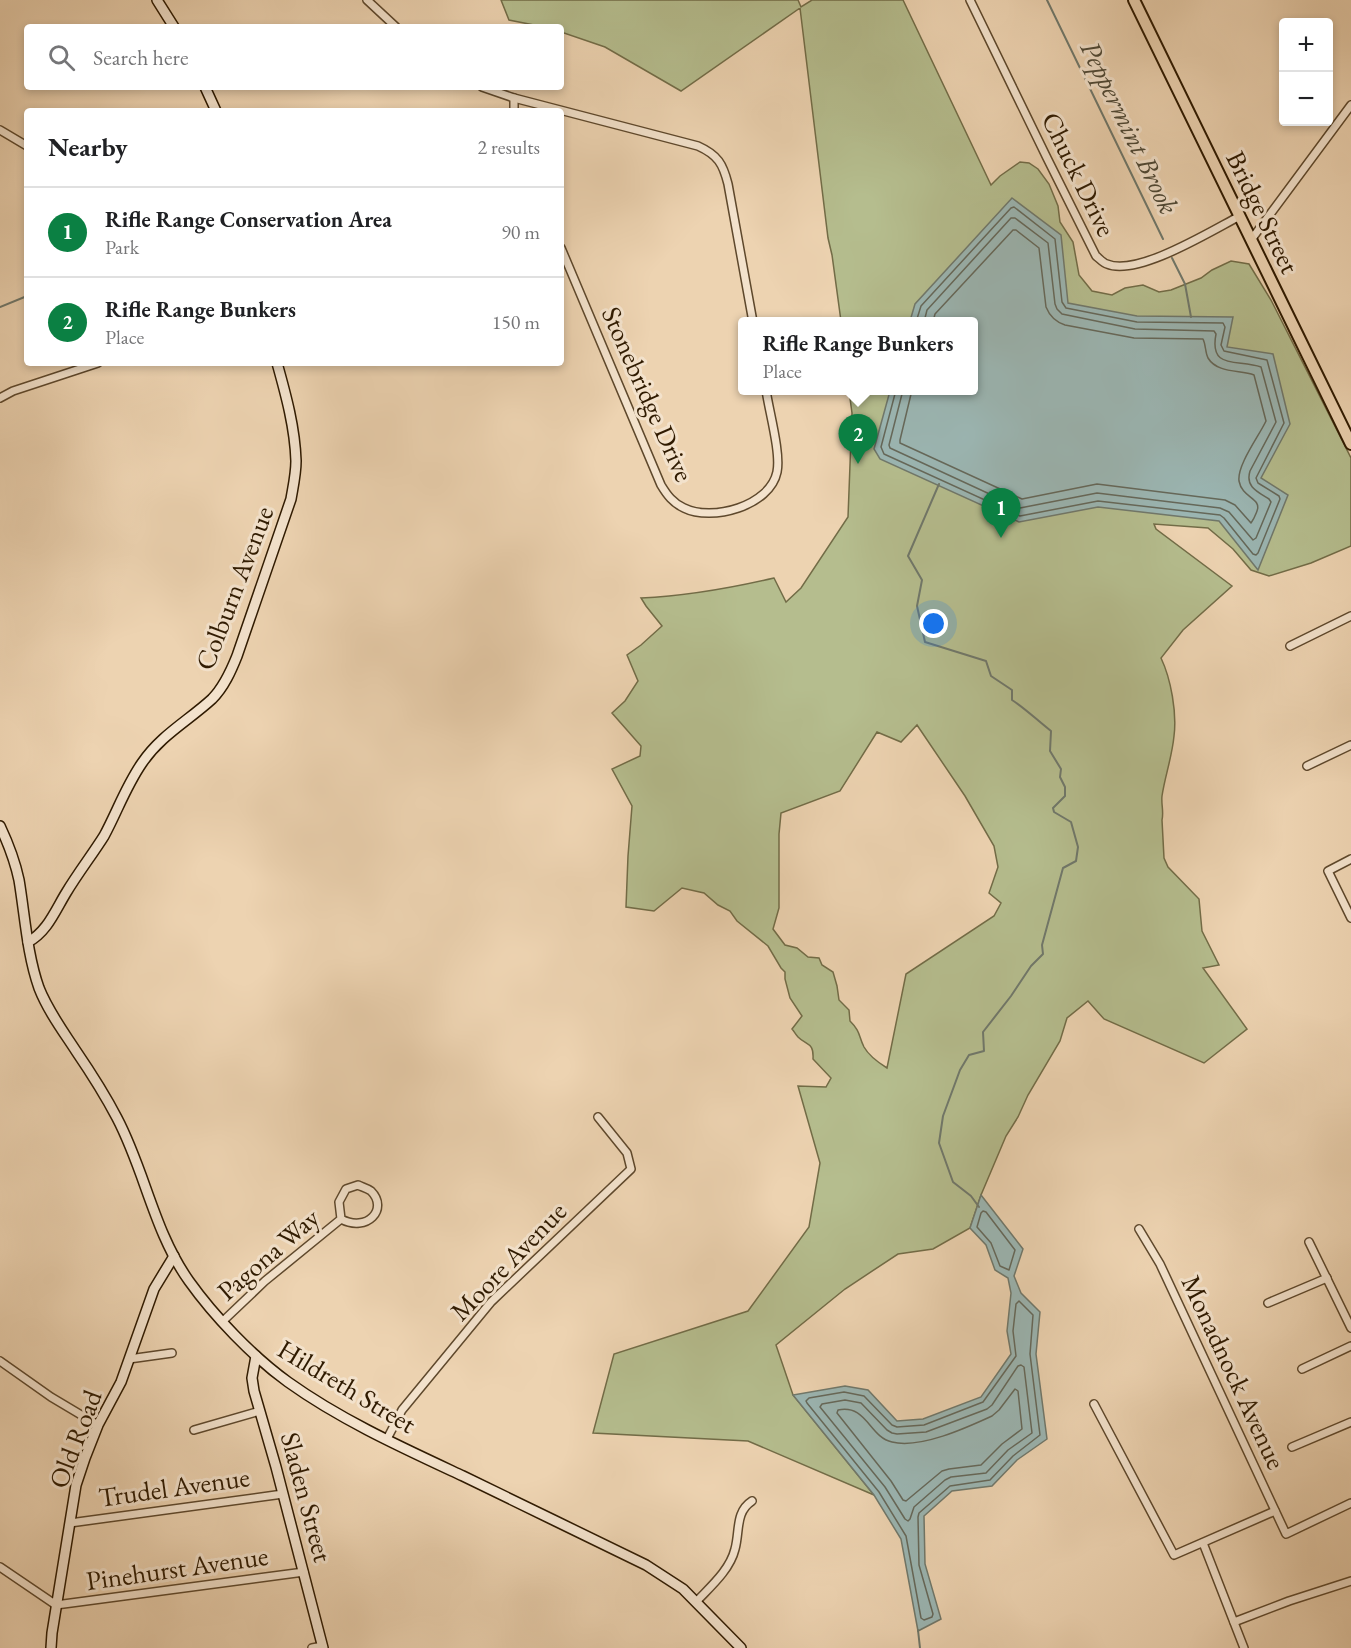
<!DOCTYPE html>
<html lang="en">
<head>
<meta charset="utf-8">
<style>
	:root { --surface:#fff; --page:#f2f2f2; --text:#202124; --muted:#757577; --line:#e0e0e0; --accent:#0b8043 }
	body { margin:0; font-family:"EB Garamond",serif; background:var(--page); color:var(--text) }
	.controls { position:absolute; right:18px; top:18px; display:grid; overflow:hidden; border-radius:6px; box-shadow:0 3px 9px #0003 }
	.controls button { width:54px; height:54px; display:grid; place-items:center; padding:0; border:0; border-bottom:2px solid var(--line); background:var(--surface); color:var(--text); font:30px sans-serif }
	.you { position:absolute; left:934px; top:624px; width:21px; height:21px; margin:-15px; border:4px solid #fff; border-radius:50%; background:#1a73e8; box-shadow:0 0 0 9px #1a73e833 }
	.badge { display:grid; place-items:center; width:39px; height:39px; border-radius:50%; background:var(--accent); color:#fff; font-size:20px; font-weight:700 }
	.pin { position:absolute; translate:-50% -50px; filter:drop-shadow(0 2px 3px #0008) }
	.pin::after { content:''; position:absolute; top:32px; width:21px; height:18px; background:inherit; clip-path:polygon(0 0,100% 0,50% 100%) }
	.popup { position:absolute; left:738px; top:317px; width:240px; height:78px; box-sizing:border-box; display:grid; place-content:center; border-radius:6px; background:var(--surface); filter:drop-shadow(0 2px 4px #0005); font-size:20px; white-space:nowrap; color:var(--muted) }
	.popup b { font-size:22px; color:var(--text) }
	.popup::after { content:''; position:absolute; left:50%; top:100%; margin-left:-12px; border:12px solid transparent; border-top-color:var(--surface) }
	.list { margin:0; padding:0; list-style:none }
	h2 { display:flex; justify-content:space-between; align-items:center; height:78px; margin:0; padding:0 24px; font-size:26px }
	h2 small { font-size:20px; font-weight:400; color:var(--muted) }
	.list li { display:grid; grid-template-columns:39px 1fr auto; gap:18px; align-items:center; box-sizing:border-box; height:90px; padding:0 24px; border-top:2px solid var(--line) }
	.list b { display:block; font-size:22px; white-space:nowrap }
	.list p { margin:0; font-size:20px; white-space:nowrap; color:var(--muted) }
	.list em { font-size:20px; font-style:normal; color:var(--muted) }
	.icon { flex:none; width:33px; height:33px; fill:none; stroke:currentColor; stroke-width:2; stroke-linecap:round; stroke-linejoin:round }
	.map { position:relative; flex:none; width:1351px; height:1648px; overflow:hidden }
	.search { position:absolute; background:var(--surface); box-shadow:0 3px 9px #0003; left:24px; top:24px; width:540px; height:66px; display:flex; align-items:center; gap:15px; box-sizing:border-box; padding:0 21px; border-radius:6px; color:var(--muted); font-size:22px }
	.panel { position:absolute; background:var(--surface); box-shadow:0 3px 9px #0003; left:24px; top:108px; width:540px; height:258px; border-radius:6px }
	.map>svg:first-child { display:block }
</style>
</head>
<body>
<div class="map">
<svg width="1351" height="1648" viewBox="0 0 1351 1648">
	<rect width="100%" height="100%" fill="#edd3b1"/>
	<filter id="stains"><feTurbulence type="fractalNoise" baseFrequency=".00333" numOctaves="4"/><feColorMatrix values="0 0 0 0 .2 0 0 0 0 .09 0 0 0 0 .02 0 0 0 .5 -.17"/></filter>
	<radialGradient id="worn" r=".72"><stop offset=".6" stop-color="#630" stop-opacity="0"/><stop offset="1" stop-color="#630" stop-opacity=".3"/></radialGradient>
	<path fill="#b5bd8e" stroke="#726c47" stroke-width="1.5" fill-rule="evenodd" d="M501 0H798L801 7 812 0H903L991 185 1000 176 1020 162 1029 163 1038 169 1049 184 1058 206 1060 222 1073 242 1079 275 1092 291 1112 295 1125 288 1143 285 1159 292 1171 290 1201 278 1212 270 1231 261 1249 264 1271 300 1351 458V546L1311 563 1269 576 1251 570 1233 549 1208 528 1154 524 1156 529 1232 586 1183 630 1161 658C1171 679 1177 713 1174 736 1172 757 1165 776 1162 796 1161 804 1164 812 1162 820L1164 858 1168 867 1199 899 1202 931 1219 965 1203 968 1247 1029 1204 1063 1104 1019 1088 1001 1067 1018 1060 1041 1028 1095 1018 1117 1006 1136 981 1195 970 1228 933 1249 898 1254 845 1289 776 1345 793 1395 874 1495 748 1441 593 1433 614 1354 748 1311 809 1227 820 1163 798 1086 826 1087 831 1078 813 1059C814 1042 807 1046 798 1037 795 1034 794 1031 792 1029L802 1016 790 998 785 979V972L781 968 768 946 737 921 730 911 718 905 704 893 682 888 654 911 626 907 628 856 632 806 612 769 640 756 641 746 612 713 625 701 638 681 627 655 641 645 662 626 646 606 641 598C686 596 731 588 774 578L786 602 801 588 848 517 852 413 849 391 974 390V322L841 321 832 255 828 238 800 8 681 91 605 47 561 32V27H544L509 20ZM917 725 965 796 994 846 998 867 989 893 1001 903 994 916 906 974 887 1068C879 1063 869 1056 864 1047 858 1035 861 1032 850 1021L849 1010 839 1000 837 986 833 972 822 965 819 958 808 957 797 948 785 945 773 929 779 908V834L781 813 840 791 877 732 901 742Z"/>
	<g fill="#9bb6b3" stroke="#70786b" stroke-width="1.5">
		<path d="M1012 198 1061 235 1068 303 1137 316 1233 317 1227 347 1273 354 1290 424 1261 478 1288 495 1258 570 1219 521 1098 507 1019 522 880 459 874 449 890 391 974 390V322L910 321 915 304Z"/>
		<path d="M981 1195 1023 1249 1014 1276 1021 1293 1040 1312 1036 1354 1047 1439 1017 1460 992 1486 952 1491 924 1516 925 1564 941 1619 918 1631 901 1539 874 1495 793 1395 845 1386 868 1390 897 1421 923 1419 981 1397 1011 1354 1007 1331 1011 1293 1008 1278 995 1270 986 1245 970 1228Z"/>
	</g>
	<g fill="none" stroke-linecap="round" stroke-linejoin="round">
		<g stroke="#65685a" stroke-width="1.5">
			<path d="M896 390 881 447 884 454 1020 516 1098 501 1220 515 1224 518 1253 554 1256 555 1258 553 1280 499 1279 496 1258 483 1256 478 1284 423 1267 360 1224 351 1221 345 1225 327 1223 323 1137 322 1066 308 1062 302 1055 239 1014 207 1011 208 921 306 916 322"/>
			<path d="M903 390 889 445 890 448 1020 508 1097 493 1220 508 1229 512 1253 540 1256 538 1271 502 1269 499C1258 492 1245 487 1250 471L1276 422 1261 367C1237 359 1209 370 1216 334L1214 331 1135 329 1062 314 1057 309 1055 304 1048 243 1015 218H1011L927 310 924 322"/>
			<path d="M912 390 900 440V443L1022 499 1097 484 1225 500 1235 505 1251 523C1254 519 1255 516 1257 511 1262 498 1242 498 1239 481 1237 465 1259 436 1266 421L1254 375C1239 370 1217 373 1208 358 1205 352 1206 345 1203 339L1134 338 1065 325C1056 322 1050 317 1046 307L1039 248 1016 230H1013L935 314 933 322"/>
			<path d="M983 1211 986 1212 1015 1250 1009 1270 1000 1266 991 1243 977 1227 981 1213Z"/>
			<path d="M1019 1301 1033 1315 1030 1354 1040 1435 1013 1456 990 1480 950 1486 919 1513 918 1517 919 1565 933 1614 932 1617 924 1620 921 1618 906 1536 879 1492 807 1403 806 1401 809 1398 844 1392 864 1396 892 1425 897 1427 924 1425 983 1402 1016 1356 1013 1331 1016 1304Z"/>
			<path d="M1021 1365 1024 1367 1032 1433 1008 1450 986 1473 951 1477 945 1480 914 1507 910 1519 908 1521 905 1519 885 1487 820 1407 822 1404 845 1400 861 1403 887 1430 892 1433 897 1434 926 1432 987 1409 992 1405 1018 1366Z"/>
			<path d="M1015 1389 1018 1391 1022 1429 1002 1444 981 1465 949 1469 942 1471 906 1501 903 1500 891 1481 837 1413 838 1410C867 1404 869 1437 892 1442 920 1449 966 1428 992 1416L999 1410Z"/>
		</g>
		<g stroke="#70786b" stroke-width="2">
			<path d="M1047 0 1163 239"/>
			<path d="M1172 258 1185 284 1191 317"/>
			<path d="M0 307 27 296"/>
			<path d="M939 484 908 556 922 580 917 606 925 642 986 661 991 676 1012 690V700C1026 709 1038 721 1051 731L1050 751 1061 769 1060 777 1065 787V796L1053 808 1054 812 1071 822 1078 847 1076 861 1063 868 1042 945 1043 954 1031 966 1011 996 983 1032 984 1051 969 1055 960 1070 943 1116 939 1143 953 1182 971 1196 979 1207"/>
			<path d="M918 1630 920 1648"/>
		</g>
		<g stroke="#5e482c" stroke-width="10">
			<g id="street">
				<path d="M367 0 396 27"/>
				<path d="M970 0 1047 158 1096 256C1099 258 1103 263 1107 264 1137 277 1211 231 1240 216"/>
				<path d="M482 87 514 98 698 146C718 155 723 164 728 184L753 322"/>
				<path d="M514 98V111"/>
				<path d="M0 130 27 146"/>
				<path d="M1251 240 1351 105"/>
				<path d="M561 248 661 485C667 495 673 503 684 508 712 522 770 506 777 472 781 453 769 411 766 390"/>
				<path d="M0 398 13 391 98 363"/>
				<path d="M1290 646 1351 616"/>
				<path d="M1307 766 1351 745"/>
				<path d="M1351 859 1328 871 1351 918"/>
				<path d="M1139 1229 1160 1264 1286 1534 1351 1503"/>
				<path d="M1309 1242 1351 1328"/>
				<path d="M1268 1303 1327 1278"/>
				<path d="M223 1321 265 1281 341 1219 339 1202 346 1189 358 1185C362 1187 367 1188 371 1191 389 1209 367 1233 341 1219"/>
				<path d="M129 1359 172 1353"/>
				<path d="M0 1361 51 1397 98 1425"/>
				<path d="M1302 1369 1351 1346"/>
				<path d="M1094 1404 1174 1555 1275 1511"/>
				<path d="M194 1430 260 1411"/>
				<path d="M387 1439 402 1410 491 1302 631 1169 627 1153 598 1117"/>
				<path d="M1292 1447 1351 1422"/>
				<path d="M70 1523 283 1494"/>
				<path d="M1203 1543 1244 1648"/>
				<path d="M0 1567 56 1605 304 1572"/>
				<path d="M696 1602C710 1587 730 1570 735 1549 740 1531 735 1512 752 1501"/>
				<path d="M1234 1622 1289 1601 1351 1581"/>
				<path d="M312 1648 323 1646"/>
			</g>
		</g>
		<g stroke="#2f1a00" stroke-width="12">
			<g id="secondary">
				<path d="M157 0 174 27"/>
				<path d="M205 87 216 111"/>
				<path d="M0 826C8 843 15 861 19 880 25 916 27 954 39 988 48 1011 63 1031 76 1051 91 1073 105 1095 117 1118 145 1171 154 1232 189 1281 214 1316 252 1356 288 1382 341 1420 403 1448 463 1476 524 1506 585 1535 646 1565L683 1589 741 1648"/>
				<path d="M28 942C47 932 55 911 66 893 78 873 92 855 104 836 117 812 126 786 142 763 161 735 188 721 212 699 224 687 231 671 237 656L291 499C293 487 296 474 296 461 295 428 286 395 277 363"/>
				<path d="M256 1356 252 1378 254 1391 276 1467 323 1648"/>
				<path d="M51 1648 52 1633 76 1485 85 1458 98 1425 121 1382 154 1289 174 1256"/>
			</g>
		</g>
		<g stroke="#2f1a00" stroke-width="14">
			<path id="primary" d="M1134 0 1351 444"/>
		</g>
		<use href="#street" stroke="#f3e2cc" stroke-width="7"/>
		<use href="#secondary" stroke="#f3e2cc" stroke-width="9"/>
		<use href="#primary" stroke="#edd3b1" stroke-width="10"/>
	</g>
	<g text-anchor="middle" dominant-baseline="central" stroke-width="6" stroke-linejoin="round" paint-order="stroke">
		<g font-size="27" fill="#2f1a00" stroke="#f3e2cc">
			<text transform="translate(1079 174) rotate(64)">Chuck Drive</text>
			<text transform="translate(1263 212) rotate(64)">Bridge Street</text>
			<text transform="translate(648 394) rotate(66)">Stonebridge Drive</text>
			<text transform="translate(234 588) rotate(-69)">Colburn Avenue</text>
			<text transform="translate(268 1254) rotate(-41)">Pagona Way</text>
			<text transform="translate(508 1261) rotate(-46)">Moore Avenue</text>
			<text transform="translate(1234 1372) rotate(65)">Monadnock Avenue</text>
			<text transform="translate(347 1386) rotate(31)">Hildreth Street</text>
			<text transform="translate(75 1439) rotate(-69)">Old Road</text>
			<text transform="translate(174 1487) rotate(-8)">Trudel Avenue</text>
			<text transform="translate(307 1497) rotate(75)">Sladen Street</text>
			<text transform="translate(177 1568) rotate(-8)">Pinehurst Avenue</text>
		</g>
		<g font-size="28" font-style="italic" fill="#4f4936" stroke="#f3e2cc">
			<text transform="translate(1130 127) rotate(64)">Peppermint Brook</text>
		</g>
	</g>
	<rect width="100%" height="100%" filter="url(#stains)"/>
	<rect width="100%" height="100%" fill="url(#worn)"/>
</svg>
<div class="controls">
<button>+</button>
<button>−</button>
</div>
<div class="you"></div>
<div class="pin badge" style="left:1001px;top:538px">1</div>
<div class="pin badge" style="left:858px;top:464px">2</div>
<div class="popup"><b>Rifle Range Bunkers</b>Place</div>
<div class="search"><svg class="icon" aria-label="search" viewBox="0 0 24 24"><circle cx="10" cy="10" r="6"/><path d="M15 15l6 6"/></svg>Search here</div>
<section class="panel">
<h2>Nearby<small>2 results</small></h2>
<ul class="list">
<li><span class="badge">1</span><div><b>Rifle Range Conservation Area</b><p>Park</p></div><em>90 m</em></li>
<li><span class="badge">2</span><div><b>Rifle Range Bunkers</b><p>Place</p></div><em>150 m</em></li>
</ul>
</section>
</div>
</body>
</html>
